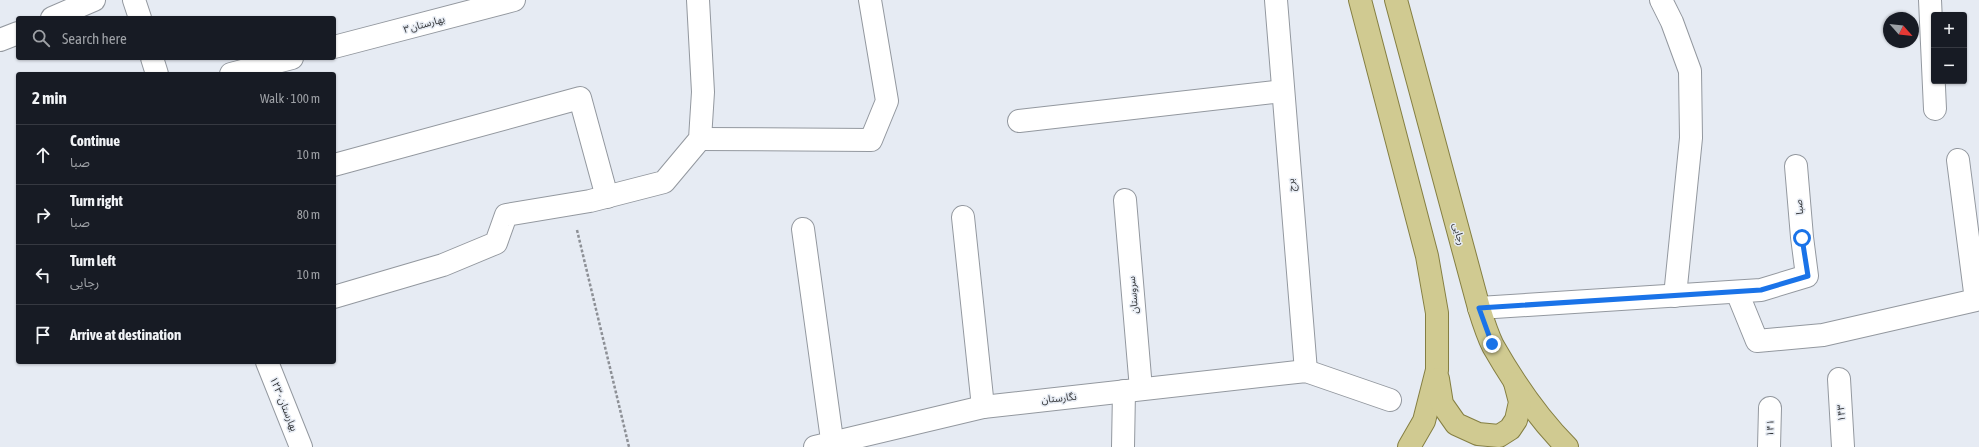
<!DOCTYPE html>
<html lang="en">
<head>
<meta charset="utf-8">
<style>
	:root { --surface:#171b24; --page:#242831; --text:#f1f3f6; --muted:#9ea1a6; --line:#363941 }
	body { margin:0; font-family:"Asap Condensed","Noto Sans Arabic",sans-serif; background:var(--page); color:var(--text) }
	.controls { position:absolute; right:12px; top:12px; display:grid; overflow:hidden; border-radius:4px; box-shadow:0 1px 3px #0004 }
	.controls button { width:36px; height:36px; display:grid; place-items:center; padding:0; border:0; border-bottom:1px solid var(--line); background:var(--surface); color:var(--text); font:20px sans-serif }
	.compass { position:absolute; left:1883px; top:12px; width:36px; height:36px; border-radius:50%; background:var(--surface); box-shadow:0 1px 3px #0004; rotate:117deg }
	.stop { position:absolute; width:12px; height:12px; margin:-9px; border:3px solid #1a73e8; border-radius:50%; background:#fff }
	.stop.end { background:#1a73e8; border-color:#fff; box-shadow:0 1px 4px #0008 }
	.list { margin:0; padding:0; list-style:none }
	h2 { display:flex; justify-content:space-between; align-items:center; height:52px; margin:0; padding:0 16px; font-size:17px }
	h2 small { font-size:13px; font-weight:400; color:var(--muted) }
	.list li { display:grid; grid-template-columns:26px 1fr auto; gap:12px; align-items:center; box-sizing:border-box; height:60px; padding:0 16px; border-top:1px solid var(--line) }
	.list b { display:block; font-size:15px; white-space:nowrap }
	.list p { margin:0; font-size:13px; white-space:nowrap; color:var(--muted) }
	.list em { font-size:13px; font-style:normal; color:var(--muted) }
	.icon { flex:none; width:22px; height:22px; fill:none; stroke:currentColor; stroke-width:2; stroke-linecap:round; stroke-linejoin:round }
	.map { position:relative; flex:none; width:1979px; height:447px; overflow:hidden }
	.search { position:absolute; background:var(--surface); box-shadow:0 1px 3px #0004; left:16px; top:16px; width:320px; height:44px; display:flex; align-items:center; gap:10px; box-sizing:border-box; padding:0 14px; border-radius:4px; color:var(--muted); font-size:15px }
	.panel { position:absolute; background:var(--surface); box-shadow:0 1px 3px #0004; left:16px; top:72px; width:320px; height:292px; border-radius:4px }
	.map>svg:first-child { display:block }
</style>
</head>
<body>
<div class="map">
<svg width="1979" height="447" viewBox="0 0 1979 447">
	<rect width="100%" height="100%" fill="#e6ebf3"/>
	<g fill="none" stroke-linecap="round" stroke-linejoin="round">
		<g stroke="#93989f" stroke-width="24">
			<g id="minor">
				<path d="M134 0 140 18"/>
				<path d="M1276 0 1306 371"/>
				<path d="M1661 0 1672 22 1690 71 1691 138 1675 296"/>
				<path d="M1930 0 1935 109"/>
				<path d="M52 18 94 0"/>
				<path d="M0 40 18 33"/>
				<path d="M334 47 514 0"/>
				<path d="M152 58 157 74"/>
				<path d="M231 74 292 58"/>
				<path d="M1019 121 1283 91"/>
				<path d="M700 139 871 140 887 101 870 0"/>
				<path d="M334 165 580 98 607 197"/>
				<path d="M1125 200 1141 389"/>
				<path d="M963 217 983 407"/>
				<path d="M803 229 833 447"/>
				<path d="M1737 292 1757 341 1823 335 1976 300 1958 160"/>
				<path d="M334 297 443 265 496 243 506 215 590 201 664 182 700 139 703 92 698 0"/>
				<path d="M1479 308 1761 290 1807 276 1802 237 1796 166"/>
				<path d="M267 362 301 447"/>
				<path d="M1839 379 1843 447"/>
				<path d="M815 447 983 407 1306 371 1390 400"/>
				<path d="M1123 447 1124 391"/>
				<path d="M1769 447 1770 408"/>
			</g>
		</g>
		<g stroke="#857f42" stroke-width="24">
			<g id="major">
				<path d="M1360 0 1427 256 1437 313V370L1424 421 1409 447"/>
				<path d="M1396 0 1479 308C1483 321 1487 334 1493 346 1513 381 1538 418 1567 447"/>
				<path d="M1438 379 1442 404 1456 424 1478 434 1499 436 1510 429 1516 420 1520 402 1515 383"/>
			</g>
		</g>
		<path stroke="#8d9096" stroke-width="2.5" stroke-dasharray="3 2" stroke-linecap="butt" d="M577 230 629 447"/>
		<use href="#minor" stroke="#fff" stroke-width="22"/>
		<use href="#major" stroke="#d0ca91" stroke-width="22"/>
	</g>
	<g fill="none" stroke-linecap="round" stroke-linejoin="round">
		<path stroke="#1a73e8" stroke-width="5" d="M1492 344 1479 308 1761 290 1808 276 1802 238"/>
	</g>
	<g text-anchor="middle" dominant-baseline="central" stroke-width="3" stroke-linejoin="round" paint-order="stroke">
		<g font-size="10" fill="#323437" stroke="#e6ebf3">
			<text transform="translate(424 24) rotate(-15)">بهارستان ۳</text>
			<text transform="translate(1291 185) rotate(-95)">برج</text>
			<text transform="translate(1799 207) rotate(-95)">صبا</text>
			<text transform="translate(1459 234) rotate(75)">رجایی</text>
			<text transform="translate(1133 295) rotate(-95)">سروستان</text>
			<text transform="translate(1059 398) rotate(-6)">نگارستان</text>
			<text transform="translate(284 404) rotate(68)">بهارستان - ۱۲۳</text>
			<text transform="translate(1841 413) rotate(-93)">۱۴۳</text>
			<text transform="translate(1770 428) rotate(-88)">۱۴۱</text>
		</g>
	</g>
</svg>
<div class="controls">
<button>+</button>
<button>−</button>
</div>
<svg class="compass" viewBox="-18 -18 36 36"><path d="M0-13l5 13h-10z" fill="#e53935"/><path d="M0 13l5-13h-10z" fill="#9ea1a6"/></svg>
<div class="stop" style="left:1802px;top:238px"></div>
<div class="stop end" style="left:1492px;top:344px"></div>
<div class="search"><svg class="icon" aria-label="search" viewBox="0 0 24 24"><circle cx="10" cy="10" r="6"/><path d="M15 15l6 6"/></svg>Search here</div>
<section class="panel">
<h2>2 min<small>Walk · 100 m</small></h2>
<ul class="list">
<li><svg class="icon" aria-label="ahead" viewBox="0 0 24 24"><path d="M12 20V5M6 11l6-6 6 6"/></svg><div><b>Continue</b><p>صبا</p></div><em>10 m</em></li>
<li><svg class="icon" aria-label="right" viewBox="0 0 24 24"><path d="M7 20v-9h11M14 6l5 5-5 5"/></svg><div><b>Turn right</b><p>صبا</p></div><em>80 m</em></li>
<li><svg class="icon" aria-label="left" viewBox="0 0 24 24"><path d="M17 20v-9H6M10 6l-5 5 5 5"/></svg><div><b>Turn left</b><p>رجایی</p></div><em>10 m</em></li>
<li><svg class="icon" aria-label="arrive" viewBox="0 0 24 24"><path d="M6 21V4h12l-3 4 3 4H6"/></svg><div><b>Arrive at destination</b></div></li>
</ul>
</section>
</div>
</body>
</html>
